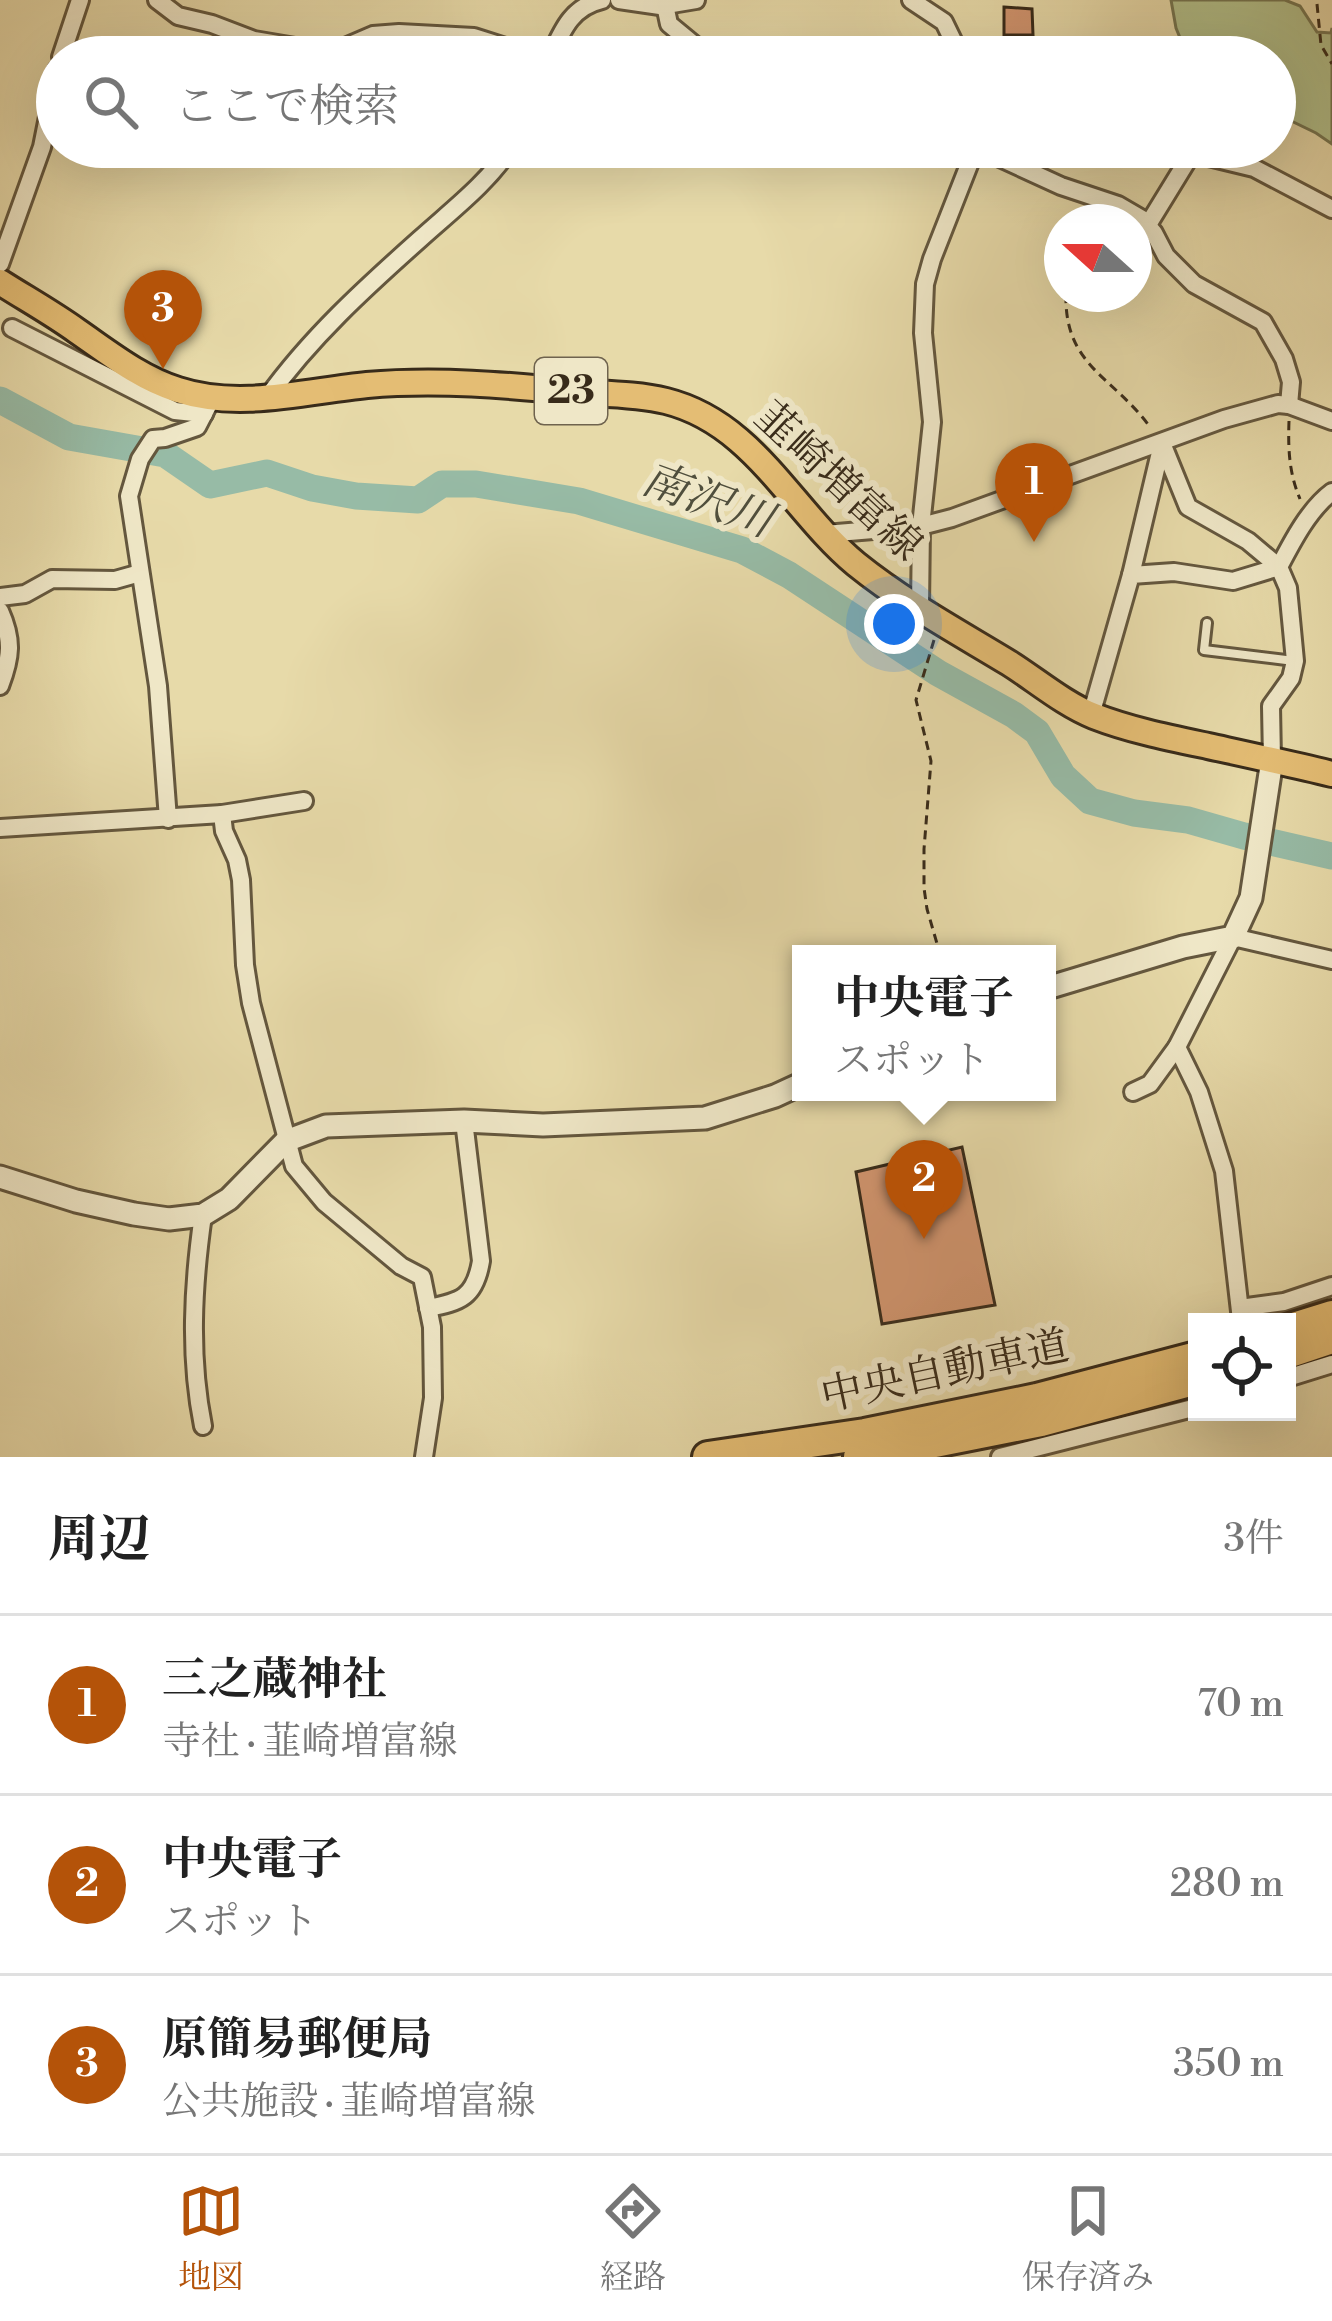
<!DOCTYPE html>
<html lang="ja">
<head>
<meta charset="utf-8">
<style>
	:root { --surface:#fff; --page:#f6f6f6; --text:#222; --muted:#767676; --line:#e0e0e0; --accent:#b45309 }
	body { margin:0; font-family:"Libre Bodoni","Noto Serif JP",serif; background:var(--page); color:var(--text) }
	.controls { position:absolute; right:36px; bottom:36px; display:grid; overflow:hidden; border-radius:0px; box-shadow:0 12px 48px #0002 }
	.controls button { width:108px; height:108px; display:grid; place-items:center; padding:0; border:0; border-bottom:3px solid var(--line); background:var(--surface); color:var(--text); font:60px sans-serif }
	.compass { position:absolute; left:1044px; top:204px; width:108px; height:108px; border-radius:50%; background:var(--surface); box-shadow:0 12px 48px #0002; rotate:291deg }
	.you { position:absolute; left:894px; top:624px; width:42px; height:42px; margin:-30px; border:9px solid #fff; border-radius:50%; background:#1a73e8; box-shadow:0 0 0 18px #1a73e833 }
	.badge { display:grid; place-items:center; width:78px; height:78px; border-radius:50%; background:var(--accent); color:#fff; font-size:39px; font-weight:700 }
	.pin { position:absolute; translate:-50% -99px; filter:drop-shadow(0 3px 6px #0008) }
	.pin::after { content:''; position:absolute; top:63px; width:42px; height:36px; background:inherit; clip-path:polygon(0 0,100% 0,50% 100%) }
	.popup { position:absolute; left:792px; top:945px; width:264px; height:156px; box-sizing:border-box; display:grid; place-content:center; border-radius:0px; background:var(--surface); filter:drop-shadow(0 3px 9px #0005); font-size:39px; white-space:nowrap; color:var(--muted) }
	.popup b { font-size:45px; color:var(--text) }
	.popup::after { content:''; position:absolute; left:50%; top:100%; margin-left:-24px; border:24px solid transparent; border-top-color:var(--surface) }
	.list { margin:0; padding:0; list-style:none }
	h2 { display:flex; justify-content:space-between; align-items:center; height:156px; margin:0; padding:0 48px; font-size:51px }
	h2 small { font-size:39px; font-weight:400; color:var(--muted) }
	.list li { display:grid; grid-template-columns:78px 1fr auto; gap:36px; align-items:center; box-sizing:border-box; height:180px; padding:0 48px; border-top:3px solid var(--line) }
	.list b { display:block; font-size:45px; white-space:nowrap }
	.list p { margin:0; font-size:39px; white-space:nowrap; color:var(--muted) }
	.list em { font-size:39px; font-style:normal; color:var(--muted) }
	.icon { flex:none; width:66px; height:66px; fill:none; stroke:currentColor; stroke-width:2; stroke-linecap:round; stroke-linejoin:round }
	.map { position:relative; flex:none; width:1332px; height:1457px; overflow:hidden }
	.search { position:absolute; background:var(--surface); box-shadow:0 12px 48px #0002; left:36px; right:36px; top:36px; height:132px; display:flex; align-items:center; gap:30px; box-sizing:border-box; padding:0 42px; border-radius:66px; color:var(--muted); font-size:45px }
	.sheet { height:696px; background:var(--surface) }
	nav { display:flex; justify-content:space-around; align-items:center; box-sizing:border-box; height:168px; border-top:3px solid var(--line); background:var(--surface); font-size:33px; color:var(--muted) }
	nav a { display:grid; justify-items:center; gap:6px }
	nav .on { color:var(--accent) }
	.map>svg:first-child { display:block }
</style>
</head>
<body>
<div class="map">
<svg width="1332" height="1457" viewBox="0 0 1332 1457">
	<rect width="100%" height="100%" fill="#e7daa9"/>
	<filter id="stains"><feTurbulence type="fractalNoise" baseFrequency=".00167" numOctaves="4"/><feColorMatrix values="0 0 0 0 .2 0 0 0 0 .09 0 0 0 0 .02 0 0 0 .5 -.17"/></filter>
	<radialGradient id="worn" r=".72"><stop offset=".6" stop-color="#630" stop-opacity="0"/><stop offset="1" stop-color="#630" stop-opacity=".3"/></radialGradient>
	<path fill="#b2c08b" stroke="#757652" stroke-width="3" d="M1171 0H1285L1300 6 1317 32 1331 33 1332 28V144L1316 133 1275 113V57H1188L1176 28Z"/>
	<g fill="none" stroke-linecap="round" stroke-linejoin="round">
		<path stroke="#97bba6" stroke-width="27" d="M0 400 69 437 165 454 210 485 267 473 312 488 356 496 418 500 442 484H476L579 501 742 550 789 575 938 673 1014 715 1037 732 1063 776 1090 801 1134 813 1188 820 1244 836 1332 856"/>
	</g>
	<g fill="#d1956f" stroke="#382b1a" stroke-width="3">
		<path d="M1004 7 1032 9 1033 35H1004Z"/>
		<path d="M962 1147 995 1305 882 1324 856 1172Z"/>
	</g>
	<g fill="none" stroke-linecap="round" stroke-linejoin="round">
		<g stroke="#64573e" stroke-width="14">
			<path id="service" d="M1207 623 1204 650 1294 661"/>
		</g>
		<g stroke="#64573e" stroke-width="22">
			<g id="minor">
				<path d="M157 0 178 16 212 24 254 40 331 53 373 35 399 33 474 37 537 57"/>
				<path d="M619 0 660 6 696 0"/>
				<path d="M911 0 944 22 961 57"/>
				<path d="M665 5 669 24 709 57"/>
				<path d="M61 57 80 0"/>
				<path d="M550 57C562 31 571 7 602 0"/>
				<path d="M976 147 1061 186 1118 205 1142 219 1154 233 1166 256 1194 284 1263 322 1284 359 1291 382 1289 405"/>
				<path d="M1146 228 1192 153 1254 168 1332 209"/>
				<path d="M0 264 42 147 48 117V95L57 70"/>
				<path d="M12 328 175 411 204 414"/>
				<path d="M267 398C310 338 365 288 420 239 452 210 488 183 511 147"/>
				<path d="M1162 443 1188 507 1248 541 1279 567 1288 588 1295 661 1291 678 1271 706 1272 760"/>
				<path d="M825 534 921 526 952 518 1224 419 1278 404 1289 405 1332 421"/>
				<path d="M1131 575 1162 444"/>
				<path d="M0 597 25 594 52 579 115 580 140 573"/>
				<path d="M920 607 921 526 932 422 923 333 925 284 932 259 976 147"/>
				<path d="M0 611C13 640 11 657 0 686"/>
				<path d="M1091 715 1131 575 1174 572 1233 581 1279 567C1292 542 1309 509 1332 492"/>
				<path d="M222 814 304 801"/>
				<path d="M168 819 158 686 129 496 140 459 153 439 165 438 197 427 212 398"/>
				<path d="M0 828 222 814 224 831 237 860 241 880 245 965 251 1003 294 1166 324 1202 401 1266 422 1277 432 1327 433 1398 424 1457"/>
				<path d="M1133 1092 1150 1084 1177 1047"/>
				<path d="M428 1308C461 1302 475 1297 481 1261L464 1121"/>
				<path d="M1240 1308 1284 1302 1332 1286"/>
				<path d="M1241 1320 1224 1171 1199 1092 1177 1047 1233 937 1332 960"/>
				<path d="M1287 1378 1332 1364"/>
				<path d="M203 1426C189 1356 193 1285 203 1215"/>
				<path d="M1000 1457 1197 1407"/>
			</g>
		</g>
		<g stroke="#64573e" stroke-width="27">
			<g id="tertiary">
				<path d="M1047 988 1183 947 1233 937 1251 898 1272 760"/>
				<path d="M0 1177 76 1201 134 1214 169 1219 203 1215 229 1199 286 1141 326 1126 464 1121 543 1125 705 1118 775 1096 801 1084"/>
			</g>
		</g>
		<g stroke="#382b1a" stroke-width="30">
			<path id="primary" d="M0 282C25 298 52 313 77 331 109 353 140 378 178 390 239 410 306 391 367 385 438 379 506 385 576 392 605 394 637 394 666 401 754 423 791 510 856 564 903 602 958 632 1009 663 1036 680 1064 704 1094 716 1130 730 1170 738 1208 746 1249 755 1291 764 1332 774"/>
		</g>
		<g stroke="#382b1a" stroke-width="36">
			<g id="motorway">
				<path d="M1287 1330 1332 1316"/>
				<path d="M1287 1353 1332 1338"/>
				<path d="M708 1457 865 1434 1037 1399 1197 1357"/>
				<path d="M859 1457 1041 1421 1197 1379"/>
			</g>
		</g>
		<g stroke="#382b1a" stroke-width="3" stroke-dasharray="9 6" stroke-linecap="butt">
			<path d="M1317 4 1321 45 1332 64"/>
			<path d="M1066 294C1064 366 1113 376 1150 427"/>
			<path d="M1289 421C1288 449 1289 473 1300 499"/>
			<path d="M934 640 916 700 931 761 924 849V888L927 909 940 954"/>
		</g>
		<use href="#service" stroke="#efe7c7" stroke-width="8"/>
		<use href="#minor" stroke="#efe7c7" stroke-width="16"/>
		<use href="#tertiary" stroke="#efe7c7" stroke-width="21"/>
		<use href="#primary" stroke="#e4bd74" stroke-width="24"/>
		<use href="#motorway" stroke="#e4bd74" stroke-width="30"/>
	</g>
	<g text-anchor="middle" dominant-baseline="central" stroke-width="12" stroke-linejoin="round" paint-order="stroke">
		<rect fill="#efe7c7" stroke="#6f634e" stroke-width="3" x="535" y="358" width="72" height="66" rx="9"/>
		<g font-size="39" font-weight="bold" fill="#382b1a">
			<text x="571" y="391">23</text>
		</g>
		<g font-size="42" fill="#382b1a" stroke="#efe7c7">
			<text transform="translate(838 482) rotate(43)">韮崎増富線</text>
			<text transform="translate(945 1372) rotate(-12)">中央自動車道</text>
		</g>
		<g font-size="45" font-style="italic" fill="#504f3d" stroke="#efe7c7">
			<text transform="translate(707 501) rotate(20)">南沢川</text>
		</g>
	</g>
	<rect width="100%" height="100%" filter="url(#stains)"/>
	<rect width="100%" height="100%" fill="url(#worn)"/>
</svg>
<div class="controls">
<button><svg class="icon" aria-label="locate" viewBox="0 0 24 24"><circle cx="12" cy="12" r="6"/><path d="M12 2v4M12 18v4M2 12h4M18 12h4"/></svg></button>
</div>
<svg class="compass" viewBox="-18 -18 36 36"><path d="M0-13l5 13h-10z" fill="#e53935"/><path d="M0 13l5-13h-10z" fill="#767676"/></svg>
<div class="you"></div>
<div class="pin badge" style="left:1034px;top:542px">1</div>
<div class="pin badge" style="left:924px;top:1239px">2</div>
<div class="popup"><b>中央電子</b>スポット</div>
<div class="pin badge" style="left:163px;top:369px">3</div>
<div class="search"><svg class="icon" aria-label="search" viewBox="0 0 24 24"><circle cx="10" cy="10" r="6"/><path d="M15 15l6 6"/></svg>ここで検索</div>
</div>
<section class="sheet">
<h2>周辺<small>3件</small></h2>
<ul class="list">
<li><span class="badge">1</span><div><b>三之蔵神社</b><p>寺社 · 韮崎増富線</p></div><em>70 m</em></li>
<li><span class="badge">2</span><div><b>中央電子</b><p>スポット</p></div><em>280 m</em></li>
<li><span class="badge">3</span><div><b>原簡易郵便局</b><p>公共施設 · 韮崎増富線</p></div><em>350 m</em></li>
</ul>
</section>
<nav>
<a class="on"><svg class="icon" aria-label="map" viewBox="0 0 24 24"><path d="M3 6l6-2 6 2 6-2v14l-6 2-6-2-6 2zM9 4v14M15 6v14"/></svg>地図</a>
<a><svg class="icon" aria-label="directions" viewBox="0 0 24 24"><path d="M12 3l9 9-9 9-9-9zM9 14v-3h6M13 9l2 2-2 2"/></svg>経路</a>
<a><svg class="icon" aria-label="saved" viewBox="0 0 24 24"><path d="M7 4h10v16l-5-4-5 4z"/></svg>保存済み</a>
</nav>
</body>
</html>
